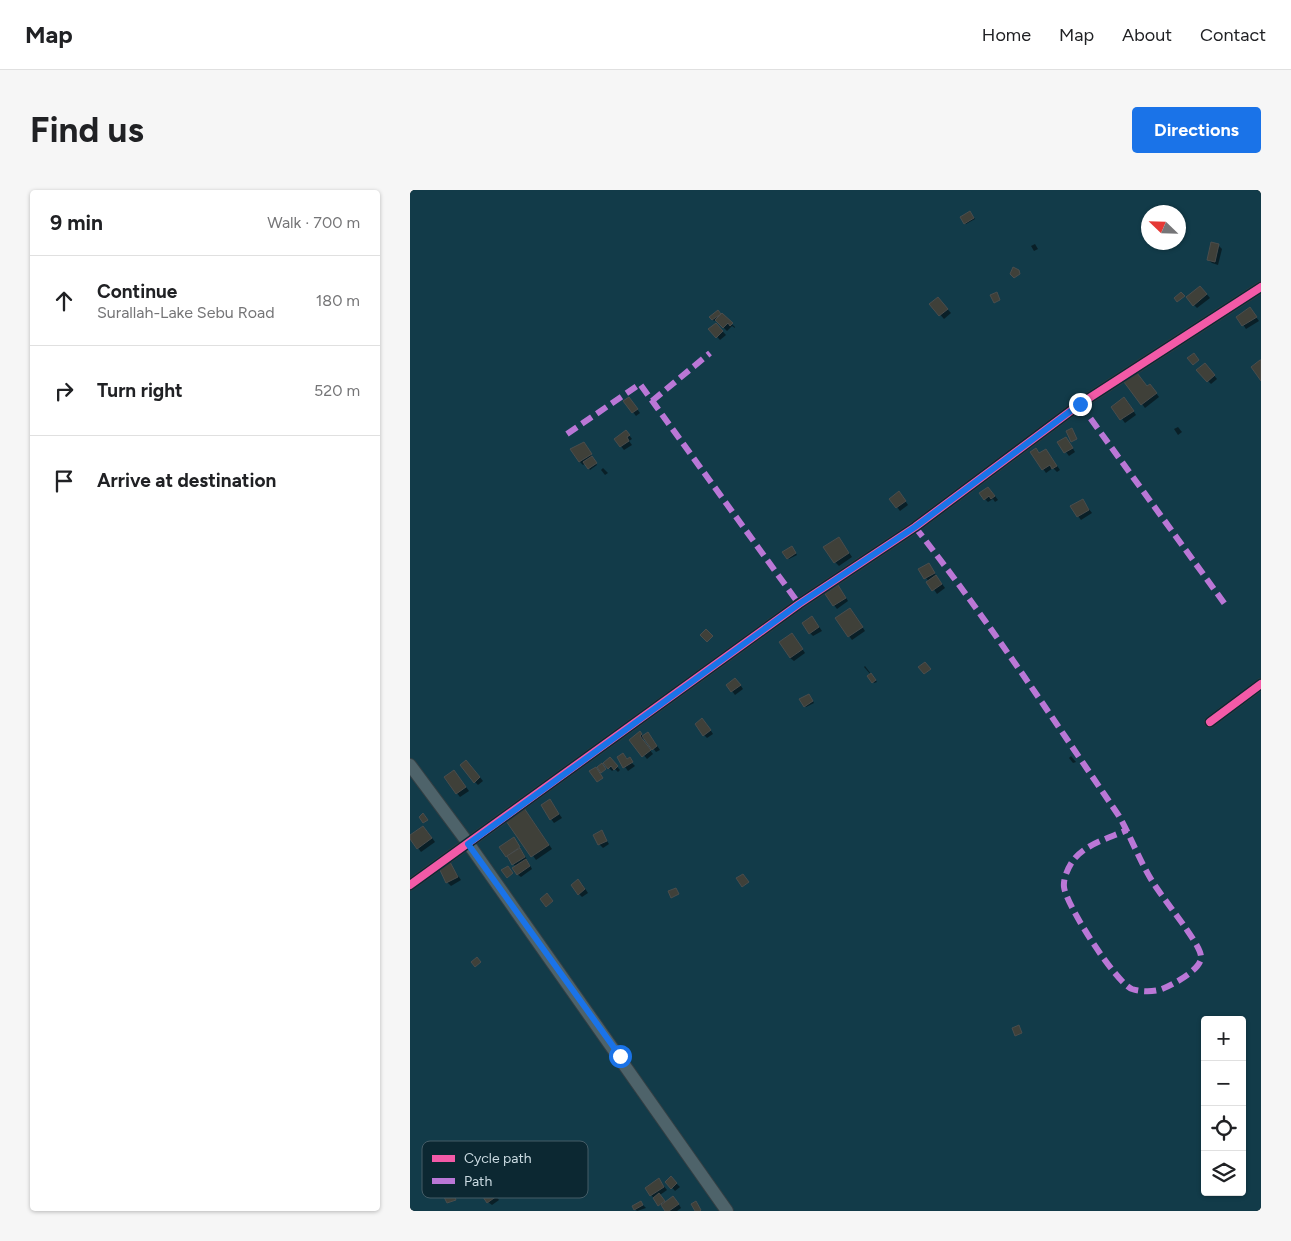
<!DOCTYPE html>
<html lang="en">
<head>
<meta charset="utf-8">
<style>
	:root { --surface:#fff; --page:#f6f6f6; --text:#202124; --muted:#757577; --line:#e0e0e0; --accent:#1a73e8 }
	body { margin:0; font-family:Figtree,sans-serif; background:var(--page); color:var(--text) }
	.controls { position:absolute; right:15px; bottom:15px; display:grid; overflow:hidden; border-radius:5px; box-shadow:0 1px 4px #0004 }
	.controls button { width:45px; height:45px; display:grid; place-items:center; padding:0; border:0; border-bottom:1px solid var(--line); background:var(--surface); color:var(--text); font:25px sans-serif }
	.compass { position:absolute; left:731px; top:15px; width:45px; height:45px; border-radius:50%; background:var(--surface); box-shadow:0 1px 4px #0004; rotate:293deg }
	.stop { position:absolute; width:15px; height:15px; margin:-11px; border:4px solid #1a73e8; border-radius:50%; background:#fff }
	.stop.end { background:#1a73e8; border-color:#fff; box-shadow:0 1px 5px #0008 }
	.list { margin:0; padding:0; list-style:none }
	h2 { display:flex; justify-content:space-between; align-items:center; height:65px; margin:0; padding:0 20px; font-size:21px }
	h2 small { font-size:16px; font-weight:400; color:var(--muted) }
	.list li { display:grid; grid-template-columns:32px 1fr auto; gap:15px; align-items:center; box-sizing:border-box; height:90px; padding:0 20px; border-top:1px solid var(--line) }
	.list b { display:block; font-size:19px; white-space:nowrap }
	.list p { margin:0; font-size:16px; white-space:nowrap; color:var(--muted) }
	.list em { font-size:16px; font-style:normal; color:var(--muted) }
	.icon { flex:none; width:28px; height:28px; fill:none; stroke:currentColor; stroke-width:2; stroke-linecap:round; stroke-linejoin:round }
	.map { position:relative; flex:none; width:851px; height:1021px; overflow:hidden; border-radius:5px }
	header { display:flex; align-items:center; gap:30px; box-sizing:border-box; height:70px; padding:0 25px; background:var(--surface); border-bottom:1px solid var(--line) }
	header strong { font-size:24px }
	nav { display:flex; gap:28px; margin-inline-start:auto; font-size:18px }
	.intro { display:flex; align-items:center; justify-content:space-between; box-sizing:border-box; height:120px; padding:0 30px }
	h1 { margin:0; font-size:35px }
	.button { padding:12px 22px; border-radius:5px; background:var(--accent); color:#fff; font-size:18px; font-weight:700 }
	main { display:flex; gap:30px; padding:0 30px }
	aside { flex:1; background:var(--surface); border-radius:5px; box-shadow:0 1px 4px #0004 }
	.map>svg:first-child { display:block }
</style>
</head>
<body>
<header>
<strong>Map</strong>
<nav><a>Home</a><a>Map</a><a>About</a><a>Contact</a></nav>
</header>
<div class="intro"><h1>Find us</h1><a class="button">Directions</a></div>
<main>
<aside>
<h2>9 min<small>Walk · 700 m</small></h2>
<ul class="list">
<li><svg class="icon" aria-label="ahead" viewBox="0 0 24 24"><path d="M12 20V5M6 11l6-6 6 6"/></svg><div><b>Continue</b><p>Surallah-Lake Sebu Road</p></div><em>180 m</em></li>
<li><svg class="icon" aria-label="right" viewBox="0 0 24 24"><path d="M7 20v-9h11M14 6l5 5-5 5"/></svg><div><b>Turn right</b></div><em>520 m</em></li>
<li><svg class="icon" aria-label="arrive" viewBox="0 0 24 24"><path d="M6 21V4h12l-3 4 3 4H6"/></svg><div><b>Arrive at destination</b></div></li>
</ul>
</aside>
<div class="map">
<svg width="851" height="1021" viewBox="0 0 851 1021">
	<rect width="100%" height="100%" fill="#14242a"/>
	<path fill="#123b49" fill-rule="evenodd" d="M0 0H851V1021H0ZM738 22H768V52H738ZM795 830H832V1002H795Z"/>
	<g fill="#0007">
		<path d="M561 24 565 29 556 34 555 33Z"/>
		<path d="M625 54 628 59 624 61 621 56Z"/>
		<path d="M808 55 812 59 808 75 802 73 798 70Z"/>
		<path d="M794 101 800 108 787 118 784 115Z"/>
		<path d="M531 112 541 123 534 129 521 114Z"/>
		<path d="M840 119 849 131 836 139 828 127Z"/>
		<path d="M308 121 325 137V138L322 136 317 141 306 130 304 131 301 127Z"/>
		<path d="M306 134 316 145 310 150 300 139Z"/>
		<path d="M798 178 807 189 801 194 798 191Z"/>
		<path d="M737 198 743 199 749 207 735 218 732 214Z"/>
		<path d="M222 212 230 223 226 226 223 222Z"/>
		<path d="M718 212 726 225 715 233 703 217Z"/>
		<path d="M768 237 772 242 768 245 764 239Z"/>
		<path d="M219 245 222 249 219 251 222 255 214 260 205 249Z"/>
		<path d="M659 252 665 262 659 266 649 253Z"/>
		<path d="M174 253 187 275 180 280 176 273 173 275 170 272Z"/>
		<path d="M626 259 630 264 636 260 650 280 647 282 643 278 636 283 621 262Z"/>
		<path d="M193 278 198 283 195 285 191 280Z"/>
		<path d="M582 302 588 310 585 312 583 309 578 312 575 309Z"/>
		<path d="M492 306 498 315 490 321 487 317Z"/>
		<path d="M672 310 682 323 671 330 668 326Z"/>
		<path d="M429 348 442 367 429 376 425 372Z"/>
		<path d="M383 359 387 365 379 369 378 368Z"/>
		<path d="M518 374 535 398 527 404 510 379Z"/>
		<path d="M431 400 438 411 427 419 424 415Z"/>
		<path d="M443 423 455 441 442 450 439 446Z"/>
		<path d="M405 431 412 441 403 446 400 443Z"/>
		<path d="M385 448 395 463 384 471 380 468Z"/>
		<path d="M455 476 467 492 464 493 461 485 454 477Z"/>
		<path d="M329 493 333 499 325 505 322 501Z"/>
		<path d="M400 506 404 513 396 517 395 516Z"/>
		<path d="M296 533 303 544 297 548 294 545Z"/>
		<path d="M230 543 234 547H241L250 560 246 562 235 548 232 550 243 564 237 569 221 550Z"/>
		<path d="M213 564 225 576 218 581 208 567Z"/>
		<path d="M661 566 666 572 663 573 659 568Z"/>
		<path d="M200 569 210 580 208 582 205 579 202 581 194 573Z"/>
		<path d="M60 575 73 591 68 595 65 592Z"/>
		<path d="M47 585 59 601 50 607 35 588Z"/>
		<path d="M140 611 152 628 144 633 141 629Z"/>
		<path d="M117 623 142 659 126 670 98 631Z"/>
		<path d="M17 641 25 652 11 662 0 647Z"/>
		<path d="M191 642 199 654 193 658 189 654Z"/>
		<path d="M107 652 122 679 111 687 107 684 106 677 97 666Z"/>
		<path d="M40 674 51 690 41 696 37 692Z"/>
		<path d="M172 694 178 703 172 707 169 704Z"/>
		<path d="M261 988 270 997 265 1001 257 992Z"/>
		<path d="M249 990 257 1000 250 1005 256 1013 267 1011 271 1018 267 1021H256L241 1005Z"/>
		<path d="M83 1002 89 1010 82 1015 78 1012Z"/>
		<path d="M231 1013 236 1018 227 1021 225 1019Z"/>
	</g>
	<g fill="#3f4039" stroke="#4a4d4d">
		<path d="M560 21 564 28 554 34 550 27Z"/>
		<path d="M801 52 809 54 805 72 797 70Z"/>
		<path d="M603 77 609 80 610 84 604 88 600 84Z"/>
		<path d="M790 96 797 104 783 116 776 107Z"/>
		<path d="M587 102 590 110 584 113 580 105Z"/>
		<path d="M771 102 775 106 767 112 764 108Z"/>
		<path d="M528 107 538 119 529 126 519 114Z"/>
		<path d="M840 117 847 127 832 136 826 127Z"/>
		<path d="M308 120 311 124 302 130 299 127Z"/>
		<path d="M312 123 323 133 320 136 318 133 313 138 305 130Z"/>
		<path d="M306 133 313 141 306 148 298 139Z"/>
		<path d="M784 163 789 170 783 175 777 168Z"/>
		<path d="M850 170H851V191L841 177Z"/>
		<path d="M795 173 805 185 797 192 786 180Z"/>
		<path d="M727 183 737 196 740 194 747 203 731 215 714 192Z"/>
		<path d="M219 207 228 219 222 223 213 211Z"/>
		<path d="M714 207 724 221 710 230 701 217Z"/>
		<path d="M662 238 667 249 661 252 656 241Z"/>
		<path d="M216 240 220 245 217 247 219 251 210 257 204 249Z"/>
		<path d="M656 247 663 258 654 263 647 252Z"/>
		<path d="M174 252 182 264 169 272 160 259Z"/>
		<path d="M626 258 629 263 636 259 647 276 642 279 640 275 632 280 620 262Z"/>
		<path d="M182 266 187 273 178 279 173 272Z"/>
		<path d="M578 297 585 306 581 309 579 306 574 310 569 303Z"/>
		<path d="M489 301 496 311 486 318 479 309Z"/>
		<path d="M673 309 679 320 667 327 660 316Z"/>
		<path d="M429 347 439 363 424 373 413 357Z"/>
		<path d="M382 356 386 363 377 369 372 362Z"/>
		<path d="M519 373 525 383 514 389 508 379Z"/>
		<path d="M526 385 532 394 522 401 516 392Z"/>
		<path d="M428 395 436 408 423 416 415 404Z"/>
		<path d="M440 418 453 437 438 447 425 428Z"/>
		<path d="M402 426 409 437 399 444 392 433Z"/>
		<path d="M296 439 303 446 297 452 290 445Z"/>
		<path d="M382 443 393 459 380 468 369 452Z"/>
		<path d="M515 472 521 479 514 484 508 477Z"/>
		<path d="M461 483 466 490 462 493 457 486Z"/>
		<path d="M325 488 331 495 321 502 316 495Z"/>
		<path d="M399 504 403 511 394 517 389 509Z"/>
		<path d="M292 528 301 540 293 546 285 534Z"/>
		<path d="M230 541 232 544 230 546 241 560 232 567 219 550Z"/>
		<path d="M238 542 247 556 242 560 232 546Z"/>
		<path d="M213 563 217 569 220 567 223 572 213 578 207 567Z"/>
		<path d="M200 567 208 576 204 580 201 576 198 579 193 573Z"/>
		<path d="M56 570 70 587 64 593 50 575Z"/>
		<path d="M192 573 196 579 191 583 187 577Z"/>
		<path d="M186 577 193 588 187 592 179 581Z"/>
		<path d="M44 580 56 597 46 604 34 587Z"/>
		<path d="M140 609 149 624 140 630 131 615Z"/>
		<path d="M114 618 139 655 121 667 96 631Z"/>
		<path d="M13 623 18 630 13 633 9 627Z"/>
		<path d="M13 636 22 648 7 659 0 649V645Z"/>
		<path d="M192 640 197 651 188 655 183 645Z"/>
		<path d="M104 647 110 657 96 667 89 657Z"/>
		<path d="M110 658 115 667 102 675 97 666Z"/>
		<path d="M116 669 120 676 107 685 102 678Z"/>
		<path d="M40 672 48 687 36 693 29 678Z"/>
		<path d="M98 676 103 683 97 688 91 680Z"/>
		<path d="M333 684 339 692 332 697 326 688Z"/>
		<path d="M168 689 175 699 168 705 161 695Z"/>
		<path d="M266 698 269 704 261 708 258 701Z"/>
		<path d="M137 703 143 711 136 717 130 709Z"/>
		<path d="M67 767 71 772 65 777 61 772Z"/>
		<path d="M609 835 612 843 605 846 602 838Z"/>
		<path d="M261 986 267 993 261 999 255 992Z"/>
		<path d="M249 988 254 997 240 1006 235 998Z"/>
		<path d="M80 997 87 1006 77 1013 71 1004Z"/>
		<path d="M43 1003 46 1010 37 1013 34 1007Z"/>
		<path d="M249 1003 255 1011 248 1016 243 1008Z"/>
		<path d="M263 1006 269 1014 259 1021H255L251 1015Z"/>
		<path d="M231 1011 233 1015 224 1020 222 1016Z"/>
		<path d="M286 1011 291 1020 290 1021H285L281 1014Z"/>
	</g>
	<g fill="none" stroke-linecap="round" stroke-linejoin="round">
		<g stroke="#333f44" stroke-width="12">
			<g id="minor">
				<path d="M800 532 851 494"/>
				<path d="M0 695 389 414 505 337 670 214 851 97"/>
			</g>
		</g>
		<g stroke="#333f44" stroke-width="14">
			<path id="major" d="M0 575 58 653 317 1021"/>
		</g>
		<use href="#minor" stroke="#4f5a5e" stroke-width="10"/>
		<use href="#major" stroke="#4e636a" stroke-width="12"/>
		<g stroke="#ba77d6" stroke-width="6" stroke-dasharray="12 6" stroke-linecap="butt">
			<path d="M242 211 300 163"/>
			<path d="M670 214 817 417"/>
			<path d="M157 244 230 194 389 414"/>
			<path d="M505 337C578 430 643 529 709 626 722 649 731 675 746 697 755 710 765 723 775 737 779 743 790 758 791 766 793 779 762 795 752 799 744 802 731 802 722 799 706 793 656 715 654 697 653 689 658 678 662 672 673 655 699 648 717 640"/>
		</g>
		<g stroke="#0c2832" stroke-width="11">
			<g id="cycleway">
				<path d="M800 532 851 494"/>
				<path d="M0 695 389 414 505 337 670 214 851 97"/>
			</g>
		</g>
		<use href="#cycleway" stroke="#f35aa7" stroke-width="8"/>
	</g>
	<g fill="none" stroke-linecap="round" stroke-linejoin="round">
		<path stroke="#1a73e8" stroke-width="6" d="M210 866 58 654 389 414 505 337 670 214"/>
	</g>
	<rect x="12" y="951" width="166" height="57" rx="8" fill="#0c2832" stroke="#455d67" stroke-width="1"/>
	<rect x="22" y="965" width="23" height="7" fill="#f35aa7"/>
	<rect x="22" y="988" width="23" height="6" fill="#ba77d6"/>
	<g font-size="14" fill="#cadae1">
		<text x="54" y="973">Cycle path</text>
		<text x="54" y="996">Path</text>
	</g>
</svg>
<div class="controls">
<button>+</button>
<button>−</button>
<button><svg class="icon" aria-label="locate" viewBox="0 0 24 24"><circle cx="12" cy="12" r="6"/><path d="M12 2v4M12 18v4M2 12h4M18 12h4"/></svg></button>
<button><svg class="icon" aria-label="layers" viewBox="0 0 24 24"><path d="M12 4l9 5-9 5-9-5zM3 14l9 5 9-5"/></svg></button>
</div>
<svg class="compass" viewBox="-18 -18 36 36"><path d="M0-13l5 13h-10z" fill="#e53935"/><path d="M0 13l5-13h-10z" fill="#757577"/></svg>
<div class="stop" style="left:210px;top:866px"></div>
<div class="stop end" style="left:670px;top:214px"></div>
</div>
</main>
</body>
</html>
